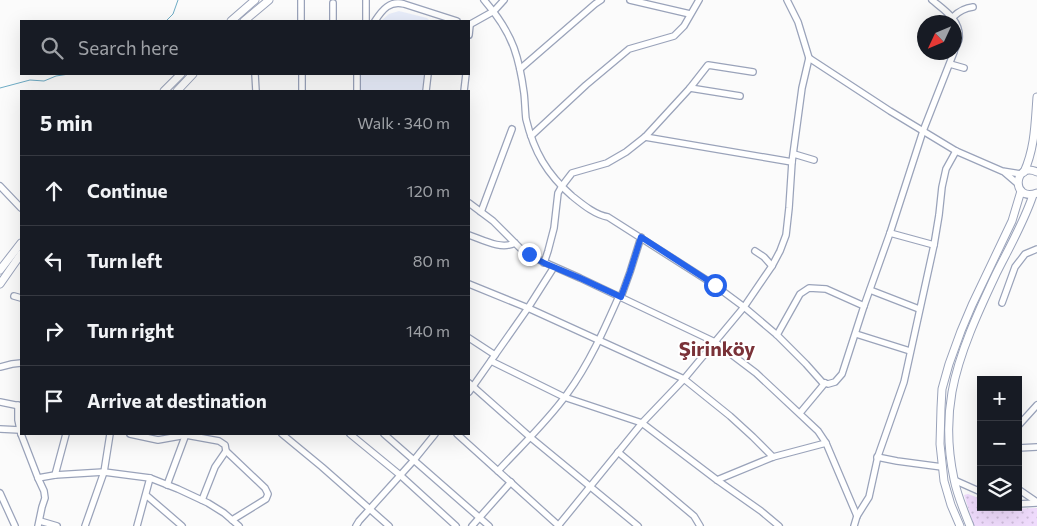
<!DOCTYPE html>
<html lang="en">
<head>
<meta charset="utf-8">
<style>
	:root { --surface:#171b24; --page:#242831; --text:#f1f3f6; --muted:#9ea1a6; --line:#363941 }
	body { margin:0; font-family:Commissioner,sans-serif; background:var(--page); color:var(--text) }
	.controls { position:absolute; right:15px; bottom:15px; display:grid; overflow:hidden; border-radius:0px; box-shadow:0 5px 20px #0002 }
	.controls button { width:45px; height:45px; display:grid; place-items:center; padding:0; border:0; border-bottom:1px solid var(--line); background:var(--surface); color:var(--text); font:25px sans-serif }
	.compass { position:absolute; left:917px; top:15px; width:45px; height:45px; border-radius:50%; background:var(--surface); box-shadow:0 5px 20px #0002; rotate:226deg }
	.stop { position:absolute; width:15px; height:15px; margin:-11px; border:4px solid #2563eb; border-radius:50%; background:#fff }
	.stop.end { background:#2563eb; border-color:#fff; box-shadow:0 1px 5px #0008 }
	.list { margin:0; padding:0; list-style:none }
	h2 { display:flex; justify-content:space-between; align-items:center; height:65px; margin:0; padding:0 20px; font-size:21px }
	h2 small { font-size:16px; font-weight:400; color:var(--muted) }
	.list li { display:grid; grid-template-columns:32px 1fr auto; gap:15px; align-items:center; box-sizing:border-box; height:70px; padding:0 20px; border-top:1px solid var(--line) }
	.list b { display:block; font-size:19px; white-space:nowrap }
	.list em { font-size:16px; font-style:normal; color:var(--muted) }
	.icon { flex:none; width:28px; height:28px; fill:none; stroke:currentColor; stroke-width:2; stroke-linecap:round; stroke-linejoin:round }
	.map { position:relative; flex:none; width:1037px; height:526px; overflow:hidden }
	.search { position:absolute; background:var(--surface); box-shadow:0 5px 20px #0002; left:20px; top:20px; width:450px; height:55px; display:flex; align-items:center; gap:12px; box-sizing:border-box; padding:0 18px; border-radius:0px; color:var(--muted); font-size:19px }
	.panel { position:absolute; background:var(--surface); box-shadow:0 5px 20px #0002; left:20px; top:90px; width:450px; height:345px; border-radius:0px }
	.map>svg:first-child { display:block }
</style>
</head>
<body>
<div class="map">
<svg width="1037" height="526" viewBox="0 0 1037 526">
	<defs>
		<pattern id="green-dots" width="8" height="8" patternUnits="userSpaceOnUse" patternTransform="scale(1.25)"><rect width="8" height="8" fill="#f0dcfd"/><path d="M2 2h.1M6 6h.1" fill="none" stroke="#cebdda" stroke-width="1.8" stroke-linecap="round"/></pattern>
	</defs>
	<rect width="100%" height="100%" fill="#fbfbfb"/>
	<g fill="#e8edfa">
		<path d="M399 11 427 18 430 21H381L389 14Z"/>
		<path d="M359 74H424L422 91H359Z"/>
	</g>
	<path fill="url(#green-dots)" d="M968 494 981 499V507H1001L1006 509 1037 508V526H974L964 495Z"/>
	<g fill="none" stroke-linecap="round" stroke-linejoin="round">
		<g stroke="#6eacc5" stroke-width="1">
			<path d="M166 21 173 14 178 0"/>
			<path d="M0 88 30 80 44 81 56 76 69 74"/>
		</g>
		<g stroke="#9aa3ba" stroke-width="8">
			<g id="minor">
				<path d="M301 0V21"/>
				<path d="M484 0C497 15 507 29 514 48 519 62 522 78 524 93 525 101 525 110 526 119 534 152 547 174 572 196 582 204 595 215 608 217L713 284 744 307 777 335 806 364 822 382 828 384 835 382 842 374 864 306 890 233 923 131 954 52"/>
				<path d="M630 0 690 14"/>
				<path d="M932 0C944 10 961 20 959 39 958 43 956 47 954 51"/>
				<path d="M333 3V21"/>
				<path d="M953 17C959 11 964 8 973 7"/>
				<path d="M366 21V0"/>
				<path d="M375 21C382 10 390 0 404 4L457 21"/>
				<path d="M469 25 494 11 504 0"/>
				<path d="M469 35 470 25"/>
				<path d="M809 58 890 111 956 151 1002 171 1021 174"/>
				<path d="M950 64 964 68"/>
				<path d="M520 69 595 4 601 0"/>
				<path d="M255 74 256 91"/>
				<path d="M302 74V91"/>
				<path d="M690 88 708 65 753 72"/>
				<path d="M357 91V74"/>
				<path d="M426 91 428 74"/>
				<path d="M464 91 466 74"/>
				<path d="M531 136 586 85 629 49 674 36 684 26 699 0"/>
				<path d="M645 137 792 162"/>
				<path d="M794 154 814 160"/>
				<path d="M1004 172 1018 184"/>
				<path d="M0 186 21 208"/>
				<path d="M469 203 493 221 521 249 537 259 580 278 715 342 756 373 818 431 826 443 857 516"/>
				<path d="M481 212 512 129"/>
				<path d="M890 233 934 245"/>
				<path d="M469 235C483 240 501 250 515 243"/>
				<path d="M755 251 764 257 772 266"/>
				<path d="M544 263 548 251 554 228 558 193 562 186 572 173 607 163 626 152 645 137 690 88 740 96"/>
				<path d="M469 284 528 308 684 379 730 416 753 437 773 457"/>
				<path d="M870 290 919 309"/>
				<path d="M14 296 21 298"/>
				<path d="M621 297 630 272 641 237"/>
				<path d="M1002 303 1015 267 1025 254 1037 249"/>
				<path d="M856 334 910 351"/>
				<path d="M777 335 800 294 809 288 826 289 864 306"/>
				<path d="M469 338 495 355"/>
				<path d="M491 361 564 397 642 423 717 480 761 511 779 526"/>
				<path d="M0 367 12 364 21 363"/>
				<path d="M469 383 530 437 638 526"/>
				<path d="M469 392 528 308 554 267"/>
				<path d="M0 402 20 406"/>
				<path d="M18 405V420L21 434"/>
				<path d="M800 413 825 383"/>
				<path d="M1018 426 1037 405"/>
				<path d="M0 429 20 430"/>
				<path d="M21 434 38 478 44 491 45 498 42 507 38 526"/>
				<path d="M130 434 158 440 186 435 219 441 225 445 226 451 265 488 268 494 266 499 232 520"/>
				<path d="M282 434 322 467 389 526"/>
				<path d="M350 434 400 475 456 526"/>
				<path d="M384 434 489 526"/>
				<path d="M457 434 559 526"/>
				<path d="M1018 448 1037 447"/>
				<path d="M618 452 694 516 700 526"/>
				<path d="M877 457 897 461 942 467"/>
				<path d="M498 471C521 446 547 422 567 394 589 364 604 330 619 296"/>
				<path d="M55 475 66 434"/>
				<path d="M38 478 55 475 104 472 150 478 178 489 208 503 224 513 239 526"/>
				<path d="M717 480 773 457 826 443"/>
				<path d="M954 480 981 492"/>
				<path d="M167 485 186 434"/>
				<path d="M1018 489 1037 502"/>
				<path d="M0 493 15 526"/>
				<path d="M146 495 182 526"/>
				<path d="M202 500 215 467 226 451"/>
				<path d="M1018 504 1037 503"/>
				<path d="M40 521 57 526"/>
				<path d="M85 526 104 472 110 434"/>
				<path d="M137 526 150 478"/>
				<path d="M356 526 359 521 414 460 435 434"/>
				<path d="M472 526 511 482"/>
				<path d="M558 526 642 423 684 379 744 307 772 266 780 251 786 235 789 208 792 162 802 88 809 58 798 22 787 0"/>
				<path d="M854 526 857 516 869 497 878 456 904 382 934 245 939 215 942 187 946 169 956 151"/>
			</g>
		</g>
		<g stroke="#9aa3ba" stroke-width="9">
			<g id="major">
				<path d="M231 21 255 0"/>
				<path d="M244 21 269 0"/>
				<path d="M164 91 181 74"/>
				<path d="M177 91 193 74"/>
				<path d="M1024 172C1035 148 1035 123 1037 97"/>
				<path d="M1037 193C1011 203 1013 161 1037 172"/>
				<path d="M0 270 21 243"/>
				<path d="M0 284 21 254"/>
				<path d="M960 526 951 505 944 481 940 444 941 408 942 389 949 364 961 331 972 305 1012 221 1021 191"/>
				<path d="M970 526C964 511 957 495 954 479 948 451 947 420 952 392 959 353 979 310 996 274 1009 248 1024 222 1033 195"/>
			</g>
		</g>
		<use href="#minor" stroke="#fff" stroke-width="5.5"/>
		<use href="#major" stroke="#fff" stroke-width="7"/>
	</g>
	<g fill="none" stroke-linecap="round" stroke-linejoin="round">
		<path stroke="#2563eb" stroke-width="6" d="M529 254 544 263 580 278 621 297 630 272 641 237 715 285"/>
	</g>
	<g text-anchor="middle" dominant-baseline="central" stroke-width="4" stroke-linejoin="round" paint-order="stroke">
		<g font-size="20" font-weight="bold" fill="#7a3238" stroke="#fff">
			<text x="717" y="348">Şirinköy</text>
		</g>
	</g>
</svg>
<div class="controls">
<button>+</button>
<button>−</button>
<button><svg class="icon" aria-label="layers" viewBox="0 0 24 24"><path d="M12 4l9 5-9 5-9-5zM3 14l9 5 9-5"/></svg></button>
</div>
<svg class="compass" viewBox="-18 -18 36 36"><path d="M0-13l5 13h-10z" fill="#e53935"/><path d="M0 13l5-13h-10z" fill="#9ea1a6"/></svg>
<div class="stop" style="left:715px;top:285px"></div>
<div class="stop end" style="left:529px;top:254px"></div>
<div class="search"><svg class="icon" aria-label="search" viewBox="0 0 24 24"><circle cx="10" cy="10" r="6"/><path d="M15 15l6 6"/></svg>Search here</div>
<section class="panel">
<h2>5 min<small>Walk · 340 m</small></h2>
<ul class="list">
<li><svg class="icon" aria-label="ahead" viewBox="0 0 24 24"><path d="M12 20V5M6 11l6-6 6 6"/></svg><div><b>Continue</b></div><em>120 m</em></li>
<li><svg class="icon" aria-label="left" viewBox="0 0 24 24"><path d="M17 20v-9H6M10 6l-5 5 5 5"/></svg><div><b>Turn left</b></div><em>80 m</em></li>
<li><svg class="icon" aria-label="right" viewBox="0 0 24 24"><path d="M7 20v-9h11M14 6l5 5-5 5"/></svg><div><b>Turn right</b></div><em>140 m</em></li>
<li><svg class="icon" aria-label="arrive" viewBox="0 0 24 24"><path d="M6 21V4h12l-3 4 3 4H6"/></svg><div><b>Arrive at destination</b></div></li>
</ul>
</section>
</div>
</body>
</html>
